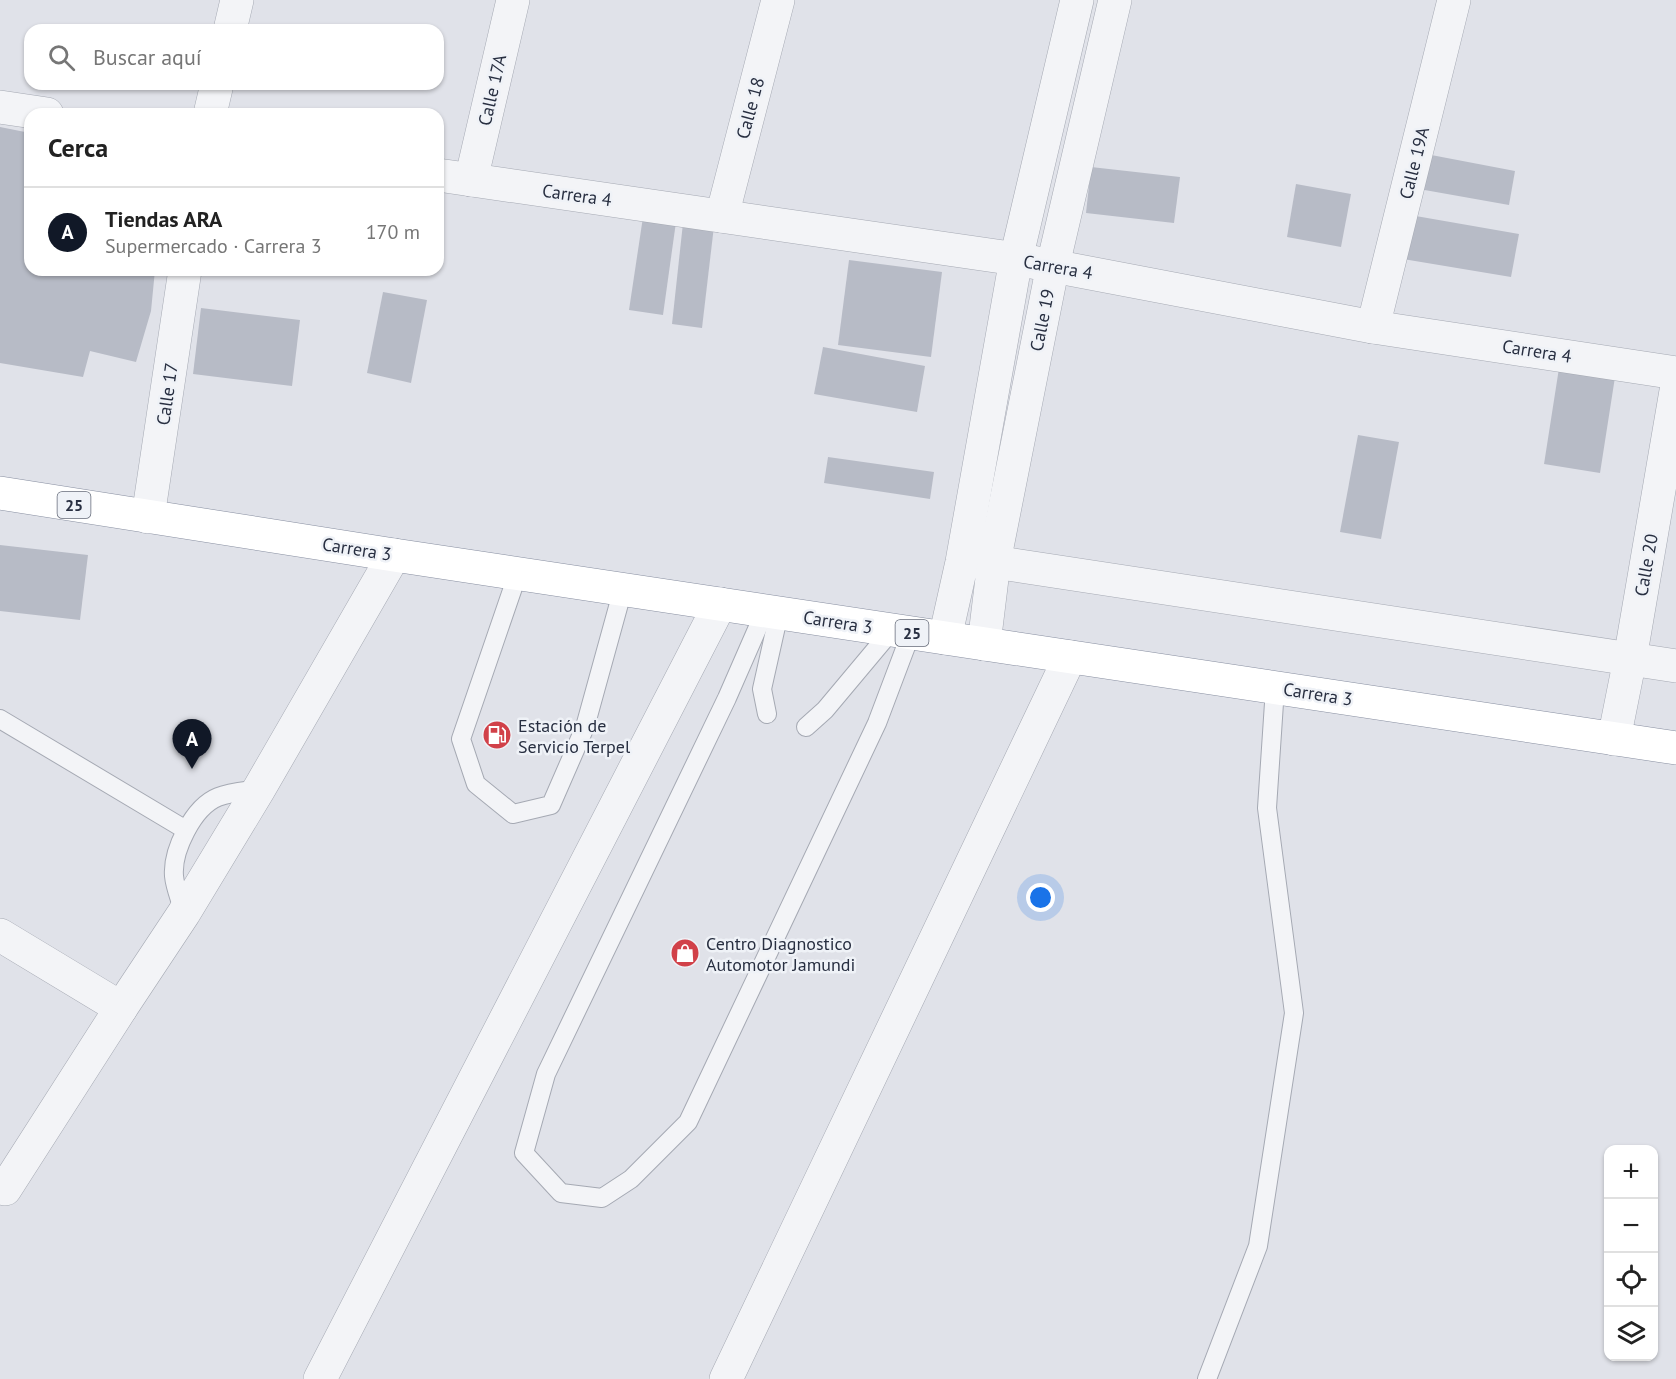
<!DOCTYPE html>
<html lang="es">
<head>
<meta charset="utf-8">
<style>
	:root { --surface:#fff; --page:#f2f2f2; --text:#222; --muted:#767676; --line:#e0e0e0; --accent:#111827 }
	body { margin:0; font-family:"PT Sans",sans-serif; background:var(--page); color:var(--text) }
	.controls { position:absolute; right:18px; bottom:18px; display:grid; overflow:hidden; border-radius:12px; box-shadow:0 2px 4px #0004 }
	.controls button { width:54px; height:54px; display:grid; place-items:center; padding:0; border:0; border-bottom:2px solid var(--line); background:var(--surface); color:var(--text); font:30px sans-serif }
	.you { position:absolute; left:1041px; top:898px; width:21px; height:21px; margin:-15px; border:4px solid #fff; border-radius:50%; background:#1a73e8; box-shadow:0 0 0 9px #1a73e833 }
	.badge { display:grid; place-items:center; width:39px; height:39px; border-radius:50%; background:var(--accent); color:#fff; font-size:20px; font-weight:700 }
	.pin { position:absolute; translate:-50% -50px; filter:drop-shadow(0 2px 3px #0008) }
	.pin::after { content:''; position:absolute; top:32px; width:21px; height:18px; background:inherit; clip-path:polygon(0 0,100% 0,50% 100%) }
	.list { margin:0; padding:0; list-style:none }
	h2 { display:flex; justify-content:space-between; align-items:center; height:78px; margin:0; padding:0 24px; font-size:26px }
	h2 small { font-size:20px; font-weight:400; color:var(--muted) }
	.list li { display:grid; grid-template-columns:39px 1fr auto; gap:18px; align-items:center; box-sizing:border-box; height:90px; padding:0 24px; border-top:2px solid var(--line) }
	.list b { display:block; font-size:22px; white-space:nowrap }
	.list p { margin:0; font-size:20px; white-space:nowrap; color:var(--muted) }
	.list em { font-size:20px; font-style:normal; color:var(--muted) }
	.icon { flex:none; width:33px; height:33px; fill:none; stroke:currentColor; stroke-width:2; stroke-linecap:round; stroke-linejoin:round }
	.map { position:relative; flex:none; width:1676px; height:1379px; overflow:hidden }
	.search { position:absolute; background:var(--surface); box-shadow:0 2px 4px #0004; left:24px; top:24px; width:420px; height:66px; display:flex; align-items:center; gap:15px; box-sizing:border-box; padding:0 21px; border-radius:18px; color:var(--muted); font-size:22px }
	.panel { position:absolute; background:var(--surface); box-shadow:0 2px 4px #0004; left:24px; top:108px; width:420px; height:168px; border-radius:18px }
	.map>svg:first-child { display:block }
</style>
</head>
<body>
<div class="map">
<svg width="1676" height="1379" viewBox="0 0 1676 1379">
	<rect width="100%" height="100%" fill="#e0e2e9"/>
	<g fill="#b7bbc6">
		<path d="M0 127 30 133V270H155L151 311 136 362 90 351 83 377 0 363Z"/>
		<path d="M1426 154 1515 171 1509 205 1419 189Z"/>
		<path d="M1091 167 1180 177 1174 223 1086 213Z"/>
		<path d="M1296 184 1351 194 1341 247 1287 237Z"/>
		<path d="M1410 215 1519 234 1511 277 1403 259Z"/>
		<path d="M643 217 676 222 663 315 629 310Z"/>
		<path d="M683 223 714 226 702 328 672 324Z"/>
		<path d="M849 260 942 272 931 357 838 345Z"/>
		<path d="M383 292 427 300 411 383 367 373Z"/>
		<path d="M201 308 300 320 292 386 193 374Z"/>
		<path d="M823 347 925 366 917 412 814 394Z"/>
		<path d="M1559 368 1615 377 1600 473 1544 464Z"/>
		<path d="M1358 435 1399 442 1381 539 1340 532Z"/>
		<path d="M828 457 934 472 930 499 824 483Z"/>
		<path d="M0 545 88 555 80 620 0 611Z"/>
	</g>
	<g fill="none" stroke-linecap="round" stroke-linejoin="round">
		<g stroke="#a5a9b3" stroke-width="20">
			<g id="service">
				<path d="M518 573 461 739 476 784 513 814 551 805 585 727 623 589"/>
				<path d="M765 611 727 698 546 1074 524 1153 561 1193 602 1198 631 1179 688 1122 877 723 911 633"/>
				<path d="M767 714 762 689 779 613"/>
				<path d="M0 719 186 830"/>
				<path d="M806 727 825 710 892 630"/>
				<path d="M184 913C181 901 175 888 174 876 172 851 193 807 218 797 230 792 246 791 259 789"/>
				<path d="M1207 1379 1258 1246 1294 1013 1267 808 1275 688"/>
			</g>
		</g>
		<g stroke="#a5a9b3" stroke-width="34">
			<g id="minor">
				<path d="M230 30 237 0"/>
				<path d="M0 107 47 114"/>
				<path d="M210 114 217 84"/>
				<path d="M438 175 1016 259 1373 327 1676 373"/>
				<path d="M471 180 513 0"/>
				<path d="M722 216 778 0"/>
				<path d="M1373 327 1454 0"/>
				<path d="M148 517 185 270"/>
				<path d="M966 562H994L1676 666"/>
				<path d="M1614 739 1630 659 1676 391"/>
				<path d="M0 935 121 1008 184 913 259 789 394 555"/>
				<path d="M0 1186 5 1189 121 1008"/>
				<path d="M320 1379 720 604"/>
				<path d="M726 1379 1070 657"/>
			</g>
		</g>
		<g stroke="#a5a9b3" stroke-width="34">
			<g id="tertiary">
				<path d="M945 638 962 562 1016 259 1077 0"/>
				<path d="M984 644 994 562 1053 265 1115 0"/>
			</g>
		</g>
		<g stroke="#878ea0" stroke-width="34">
			<path id="trunk" d="M0 493 394 555 1676 748"/>
		</g>
		<use href="#service" stroke="#f3f4f7" stroke-width="18"/>
		<use href="#minor" stroke="#f3f4f7" stroke-width="33"/>
		<use href="#tertiary" stroke="#f3f4f7" stroke-width="33"/>
		<use href="#trunk" stroke="#fff" stroke-width="33"/>
	</g>
	<defs>
		<g id="fuel-disc" transform="scale(1.5)"><circle r="9.5" fill="#d14149" stroke="#eff2f7"/><path d="M-5.5-6h7V0h2V4h1.3V-2.5L3-4.5l.8-.8L6-3V5H2.5V1h-1V6h-7ZM-4.2-4.7v3.2H.2V-4.7Z" fill="#fff"/></g>
		<g id="shop-disc" transform="scale(1.5)"><circle r="9.5" fill="#d14149" stroke="#eff2f7"/><path d="M-5-2.5h2.3a2.7 3.5 0 0 1 5.4 0H5L5.5 6h-11ZM-1.5-2.5h3a1.5 2.3 0 0 0-3 0Z" fill="#fff"/></g>
	</defs>
	<g fill-rule="evenodd">
		<use href="#fuel-disc" x="497" y="735"/>
		<use href="#shop-disc" x="685" y="953"/>
	</g>
	<g text-anchor="middle" dominant-baseline="central" stroke-width="5" stroke-linejoin="round" paint-order="stroke">
		<g fill="#eff2f7" stroke="#646a78" stroke-width="1.5">
			<rect x="57.5" y="492" width="33" height="26" rx="4.5"/>
			<rect x="895.5" y="620" width="33" height="26" rx="4.5"/>
		</g>
		<g font-size="16" font-weight="bold" fill="#282f41">
			<text x="74" y="505">25</text>
			<text x="912" y="633">25</text>
		</g>
		<g font-size="18" fill="#282f41" stroke="#eff2f7">
			<text transform="translate(492 90) rotate(-77)">Calle 17A</text>
			<text transform="translate(750 108) rotate(-75)">Calle 18</text>
			<text transform="translate(1414 163) rotate(-76)">Calle 19A</text>
			<text transform="translate(577 195) rotate(8)">Carrera 4</text>
			<text transform="translate(1058 267) rotate(10)">Carrera 4</text>
			<text transform="translate(1042 320) rotate(-79)">Calle 19</text>
			<text transform="translate(1537 351) rotate(9)">Carrera 4</text>
			<text transform="translate(167 394) rotate(-82)">Calle 17</text>
			<text transform="translate(357 549) rotate(9)">Carrera 3</text>
			<text transform="translate(1646 565) rotate(-80)">Calle 20</text>
			<text transform="translate(838 622) rotate(9)">Carrera 3</text>
			<text transform="translate(1318 694) rotate(9)">Carrera 3</text>
		</g>
		<g font-size="18" fill="#282f41" stroke="#eff2f7" text-anchor="start">
			<text x="518" y="725">Estación de<tspan x="518" dy="21">Servicio Terpel</tspan></text>
			<text x="706" y="943">Centro Diagnostico<tspan x="706" dy="21">Automotor Jamundi</tspan></text>
		</g>
	</g>
</svg>
<div class="controls">
<button>+</button>
<button>−</button>
<button><svg class="icon" aria-label="locate" viewBox="0 0 24 24"><circle cx="12" cy="12" r="6"/><path d="M12 2v4M12 18v4M2 12h4M18 12h4"/></svg></button>
<button><svg class="icon" aria-label="layers" viewBox="0 0 24 24"><path d="M12 4l9 5-9 5-9-5zM3 14l9 5 9-5"/></svg></button>
</div>
<div class="you"></div>
<div class="pin badge" style="left:192px;top:769px">A</div>
<div class="search"><svg class="icon" aria-label="search" viewBox="0 0 24 24"><circle cx="10" cy="10" r="6"/><path d="M15 15l6 6"/></svg>Buscar aquí</div>
<section class="panel">
<h2>Cerca<small></small></h2>
<ul class="list">
<li><span class="badge">A</span><div><b>Tiendas ARA</b><p>Supermercado · Carrera 3</p></div><em>170 m</em></li>
</ul>
</section>
</div>
</body>
</html>
